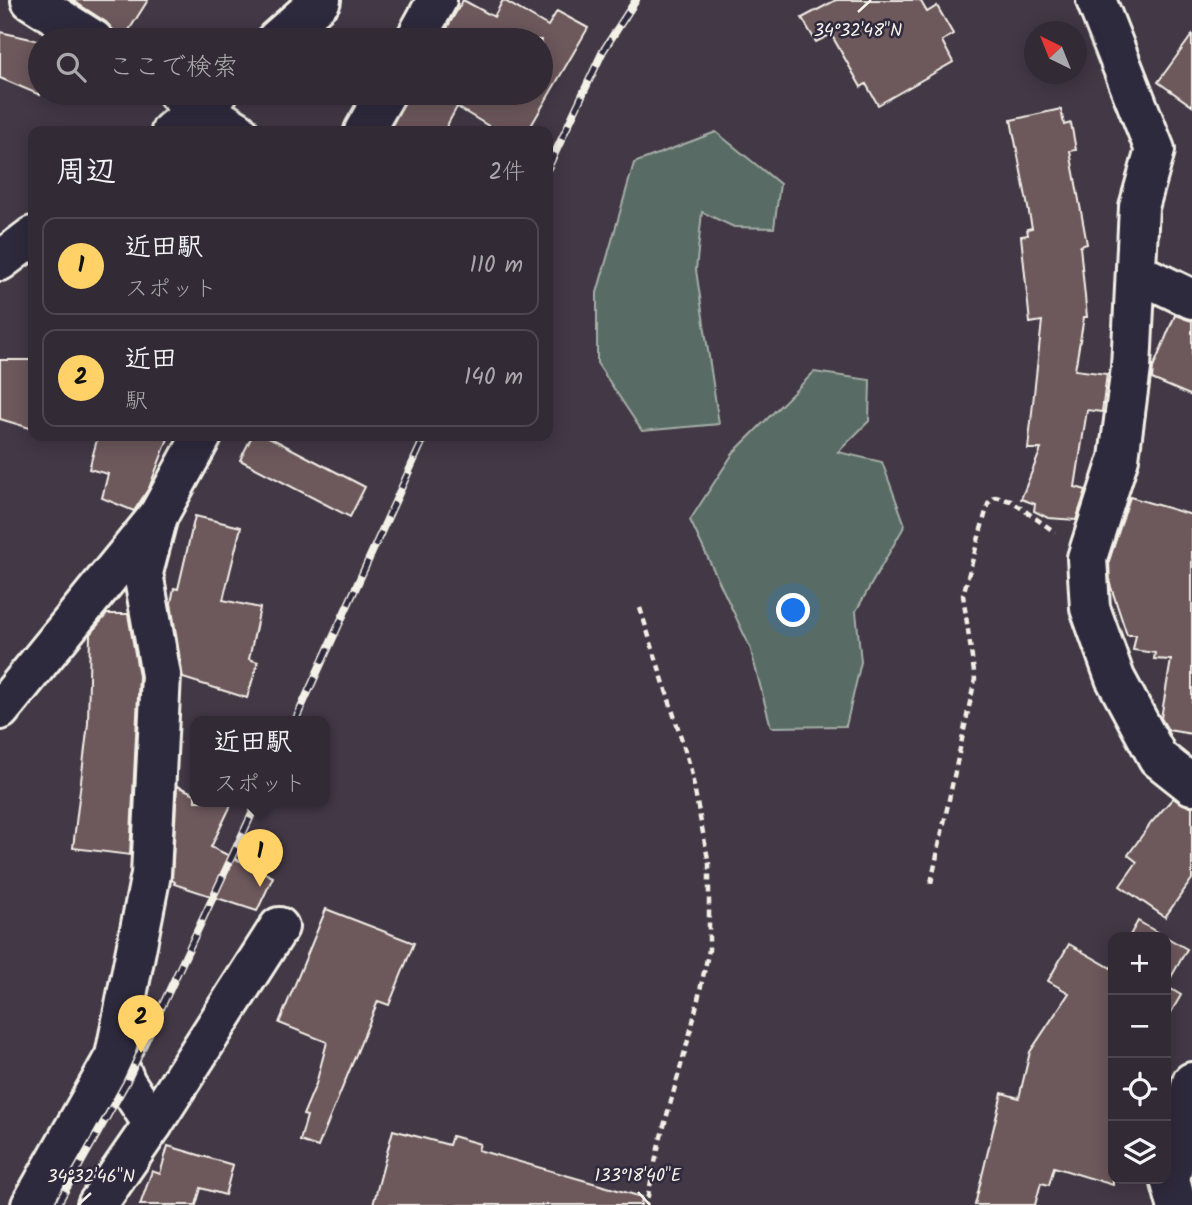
<!DOCTYPE html>
<html lang="ja">
<head>
<meta charset="utf-8">
<style>
	:root { --surface:#322a34; --page:#3d3640; --text:#f1f3f6; --muted:#a8a7ac; --line:#4d464f; --accent:#ffd166 }
	body { margin:0; font-family:Kalam,"Klee One",sans-serif; background:var(--page); color:var(--text) }
	.controls { position:absolute; right:21px; bottom:21px; display:grid; overflow:hidden; border-radius:14px; box-shadow:0 4px 18px #0003 }
	.controls button { width:63px; height:63px; display:grid; place-items:center; padding:0; border:0; border-bottom:2px solid var(--line); background:var(--surface); color:var(--text); font:35px sans-serif }
	.compass { position:absolute; left:1024px; top:21px; width:63px; height:63px; border-radius:50%; background:var(--surface); box-shadow:0 4px 18px #0003; rotate:317deg }
	.you { position:absolute; left:794px; top:611px; width:24px; height:24px; margin:-18px; border:5px solid #fff; border-radius:50%; background:#1a73e8; box-shadow:0 0 0 10px #1a73e833 }
	.badge { display:grid; place-items:center; width:46px; height:46px; border-radius:50%; background:var(--accent); color:#111; font-size:23px; font-weight:700 }
	.pin { position:absolute; translate:-50% -58px; filter:drop-shadow(0 2px 4px #0008) }
	.pin::after { content:''; position:absolute; top:37px; width:24px; height:21px; background:inherit; clip-path:polygon(0 0,100% 0,50% 100%) }
	.popup { position:absolute; left:190px; top:716px; width:140px; height:91px; box-sizing:border-box; display:grid; place-content:center; border-radius:14px; background:var(--surface); filter:drop-shadow(0 2px 5px #0005); font-size:23px; white-space:nowrap; color:var(--muted) }
	.popup b { font-size:26px; color:var(--text) }
	.popup::after { content:''; position:absolute; left:50%; top:100%; margin-left:-14px; border:14px solid transparent; border-top-color:var(--surface) }
	.list { margin:0; padding:0; list-style:none }
	h2 { display:flex; justify-content:space-between; align-items:center; height:91px; margin:0; padding:0 28px; font-size:30px }
	h2 small { font-size:23px; font-weight:400; color:var(--muted) }
	.list li { display:grid; grid-template-columns:46px 1fr auto; gap:21px; align-items:center; box-sizing:border-box; height:98px; margin:0 14px 14px; padding:0 14px; border:2px solid var(--line); border-radius:14px }
	.list b { display:block; font-size:26px; white-space:nowrap }
	.list p { margin:0; font-size:23px; white-space:nowrap; color:var(--muted) }
	.list em { font-size:23px; font-style:normal; color:var(--muted) }
	.icon { flex:none; width:38px; height:38px; fill:none; stroke:currentColor; stroke-width:2; stroke-linecap:round; stroke-linejoin:round }
	.map { position:relative; flex:none; width:1192px; height:1205px; overflow:hidden }
	.search { position:absolute; background:var(--surface); box-shadow:0 4px 18px #0003; left:28px; top:28px; width:525px; height:77px; display:flex; align-items:center; gap:18px; box-sizing:border-box; padding:0 24px; border-radius:38px; color:var(--muted); font-size:26px }
	.panel { position:absolute; background:var(--surface); box-shadow:0 4px 18px #0003; left:28px; top:126px; width:525px; height:315px; border-radius:14px }
	.map>svg:first-child { display:block }
</style>
</head>
<body>
<div class="map">
<svg width="1192" height="1205" viewBox="0 0 1192 1205">
	<rect width="100%" height="100%" fill="#423846"/>
	<filter id="ink" filterUnits="userSpaceOnUse"><feTurbulence type="fractalNoise" baseFrequency=".0143" numOctaves="2"/><feDisplacementMap in="SourceGraphic" scale="14" xChannelSelector="R" yChannelSelector="G"/><feConvolveMatrix kernelMatrix="1 2 1 2 8 2 1 2 1" color-interpolation-filters="sRGB"/></filter>
	<g filter="url(#ink)">
		<g fill="#586c65" stroke="#a6aea6" stroke-width="2">
			<path d="M716 132 780 184 774 228 734 227 702 212 696 270 719 424 642 431 597 363V293L634 163Z"/>
			<path d="M814 372 870 380 869 421 838 452 882 462 905 525 856 611 861 662 846 726 771 727 750 647 690 520 734 452Z"/>
		</g>
		<g fill="#6d585b" stroke="#f4f1e8" stroke-width="2">
			<path d="M72 0H148L124 38 114 31 106 22Z"/>
			<path d="M463 0 494 17 503 0 548 26 557 11 588 28 528 131H497L457 107 444 131H389L409 93H541V40H456L459 35 447 28Z"/>
			<path d="M836 0H920L927 12 937 6 953 34 942 41 953 62 878 105 866 84 861 87 831 34 834 33 816 42 802 18Z"/>
			<path d="M0 32 40 41V95L0 78Z"/>
			<path d="M1192 35V106L1158 82Z"/>
			<path d="M1061 109 1064 125 1071 123 1076 150 1070 151 1087 244 1080 246 1087 317H1084L1075 370 1107 374 1102 412 1087 410 1075 487 1086 490 1076 520 1048 518 1034 511 1035 504 1021 499 1041 449H1028L1042 321 1030 323 1021 236 1028 235 1027 229 1032 228 1011 120Z"/>
			<path d="M1175 315 1192 321V396L1152 379 1153 368Z"/>
			<path d="M0 360H33V429L0 419Z"/>
			<path d="M98 436H169L149 488 134 511 102 498 108 474 89 469Z"/>
			<path d="M252 436H267L365 487 350 517 240 460Z"/>
			<path d="M1130 497 1192 515V734L1168 730 1161 718 1171 660 1154 659 1155 653 1133 650 1136 635H1127L1110 584 1109 561Z"/>
			<path d="M195 516 241 527 223 600 260 608 249 659 258 662 247 698 183 678 171 603 174 588 178 589Z"/>
			<path d="M107 614H128L139 676 130 855 73 848 88 723 90 634Z"/>
			<path d="M177 786 195 794V801H233L211 847 273 877 257 911 174 884 175 882 172 880Z"/>
			<path d="M1173 798 1179 802 1192 806V879L1165 917 1120 886 1137 862 1128 855 1151 823Z"/>
			<path d="M326 909 414 943 389 1005 378 1001 318 1147 300 1141 307 1116 303 1115 316 1084 327 1042 279 1023Z"/>
			<path d="M1138 921 1165 937H1129Z"/>
			<path d="M1166 937 1187 949 1166 986Z"/>
			<path d="M1069 944 1111 968 1113 964V1185L1054 1167 1049 1185 1041 1183 1035 1205H975L1002 1093 1019 1098 1030 1052 1069 993 1048 981Z"/>
			<path d="M1166 986 1181 995 1166 1021Z"/>
			<path d="M393 1130 449 1145 452 1136 480 1144 478 1150 642 1197 641 1205H373Z"/>
			<path d="M168 1146 233 1165 225 1195 201 1188 196 1205H140L152 1171 160 1174Z"/>
		</g>
		<g fill="none" stroke-linecap="round" stroke-linejoin="round">
			<g stroke="#f4f1e8" stroke-width="44">
				<g id="minor">
					<path d="M31 0 94 40"/>
					<path d="M1096 0 1155 150 1139 207 1131 368 1119 458 1087 558 1090 608 1115 678 1158 758 1192 785"/>
					<path d="M415 40 437 0"/>
					<path d="M177 93 238 131"/>
					<path d="M364 131 386 93"/>
					<path d="M1136 272 1192 299"/>
					<path d="M0 710 158 516 202 436"/>
					<path d="M115 1056 126 1083 153 1124"/>
					<path d="M31 1205 115 1056 151 874 161 675 143 573 158 516"/>
					<path d="M97 1205 153 1124 279 927"/>
					<path d="M1177 1205 1170 1179 1192 1082"/>
				</g>
			</g>
			<g stroke="#f4f1e8" stroke-width="44">
				<g id="major">
					<path d="M276 40 321 0"/>
					<path d="M171 131 218 93"/>
					<path d="M0 261 33 236"/>
				</g>
			</g>
			<g stroke="#f4f1e8" stroke-width="4.5" stroke-dasharray="7 5" stroke-linecap="butt">
				<path d="M640 608 690 766 709 864V950L692 1026 659 1144 646 1205"/>
				<path d="M931 883 975 679 963 595 988 504 995 497 1011 501 1055 532"/>
			</g>
			<use href="#minor" stroke="#2f2a3d" stroke-width="38"/>
			<use href="#major" stroke="#2f2a3d" stroke-width="38"/>
			<g stroke="#f4f1e8" stroke-width="8">
				<g id="rail">
					<path d="M548 168 603 51 636 0"/>
					<path d="M295 721 425 436"/>
					<path d="M57 1205 126 1083 258 801"/>
				</g>
			</g>
			<use href="#rail" stroke="#2f2a3d" stroke-width="5" stroke-dasharray="16" stroke-linecap="butt"/>
		</g>
	</g>
	<path fill="none" stroke="#f4f1e8" stroke-width="2.5" d="M858 12 871 0M638 1192 650 1205M78 1205 91 1193"/>
	<g font-size="18" text-anchor="middle" fill="#f4f1e8" stroke="#2f2a3d" stroke-width="5" stroke-linejoin="round" paint-order="stroke">
		<text x="858" y="36">34°32'48"N</text>
		<text x="638" y="1181">133°18'40"E</text>
		<text x="91" y="1182">34°32'46"N</text>
	</g>
</svg>
<div class="controls">
<button>+</button>
<button>−</button>
<button><svg class="icon" aria-label="locate" viewBox="0 0 24 24"><circle cx="12" cy="12" r="6"/><path d="M12 2v4M12 18v4M2 12h4M18 12h4"/></svg></button>
<button><svg class="icon" aria-label="layers" viewBox="0 0 24 24"><path d="M12 4l9 5-9 5-9-5zM3 14l9 5 9-5"/></svg></button>
</div>
<svg class="compass" viewBox="-18 -18 36 36"><path d="M0-13l5 13h-10z" fill="#e53935"/><path d="M0 13l5-13h-10z" fill="#a8a7ac"/></svg>
<div class="you"></div>
<div class="pin badge" style="left:260px;top:887px">1</div>
<div class="popup"><b>近田駅</b>スポット</div>
<div class="pin badge" style="left:141px;top:1053px">2</div>
<div class="search"><svg class="icon" aria-label="search" viewBox="0 0 24 24"><circle cx="10" cy="10" r="6"/><path d="M15 15l6 6"/></svg>ここで検索</div>
<section class="panel">
<h2>周辺<small>2件</small></h2>
<ul class="list">
<li><span class="badge">1</span><div><b>近田駅</b><p>スポット</p></div><em>110 m</em></li>
<li><span class="badge">2</span><div><b>近田</b><p>駅</p></div><em>140 m</em></li>
</ul>
</section>
</div>
</body>
</html>
